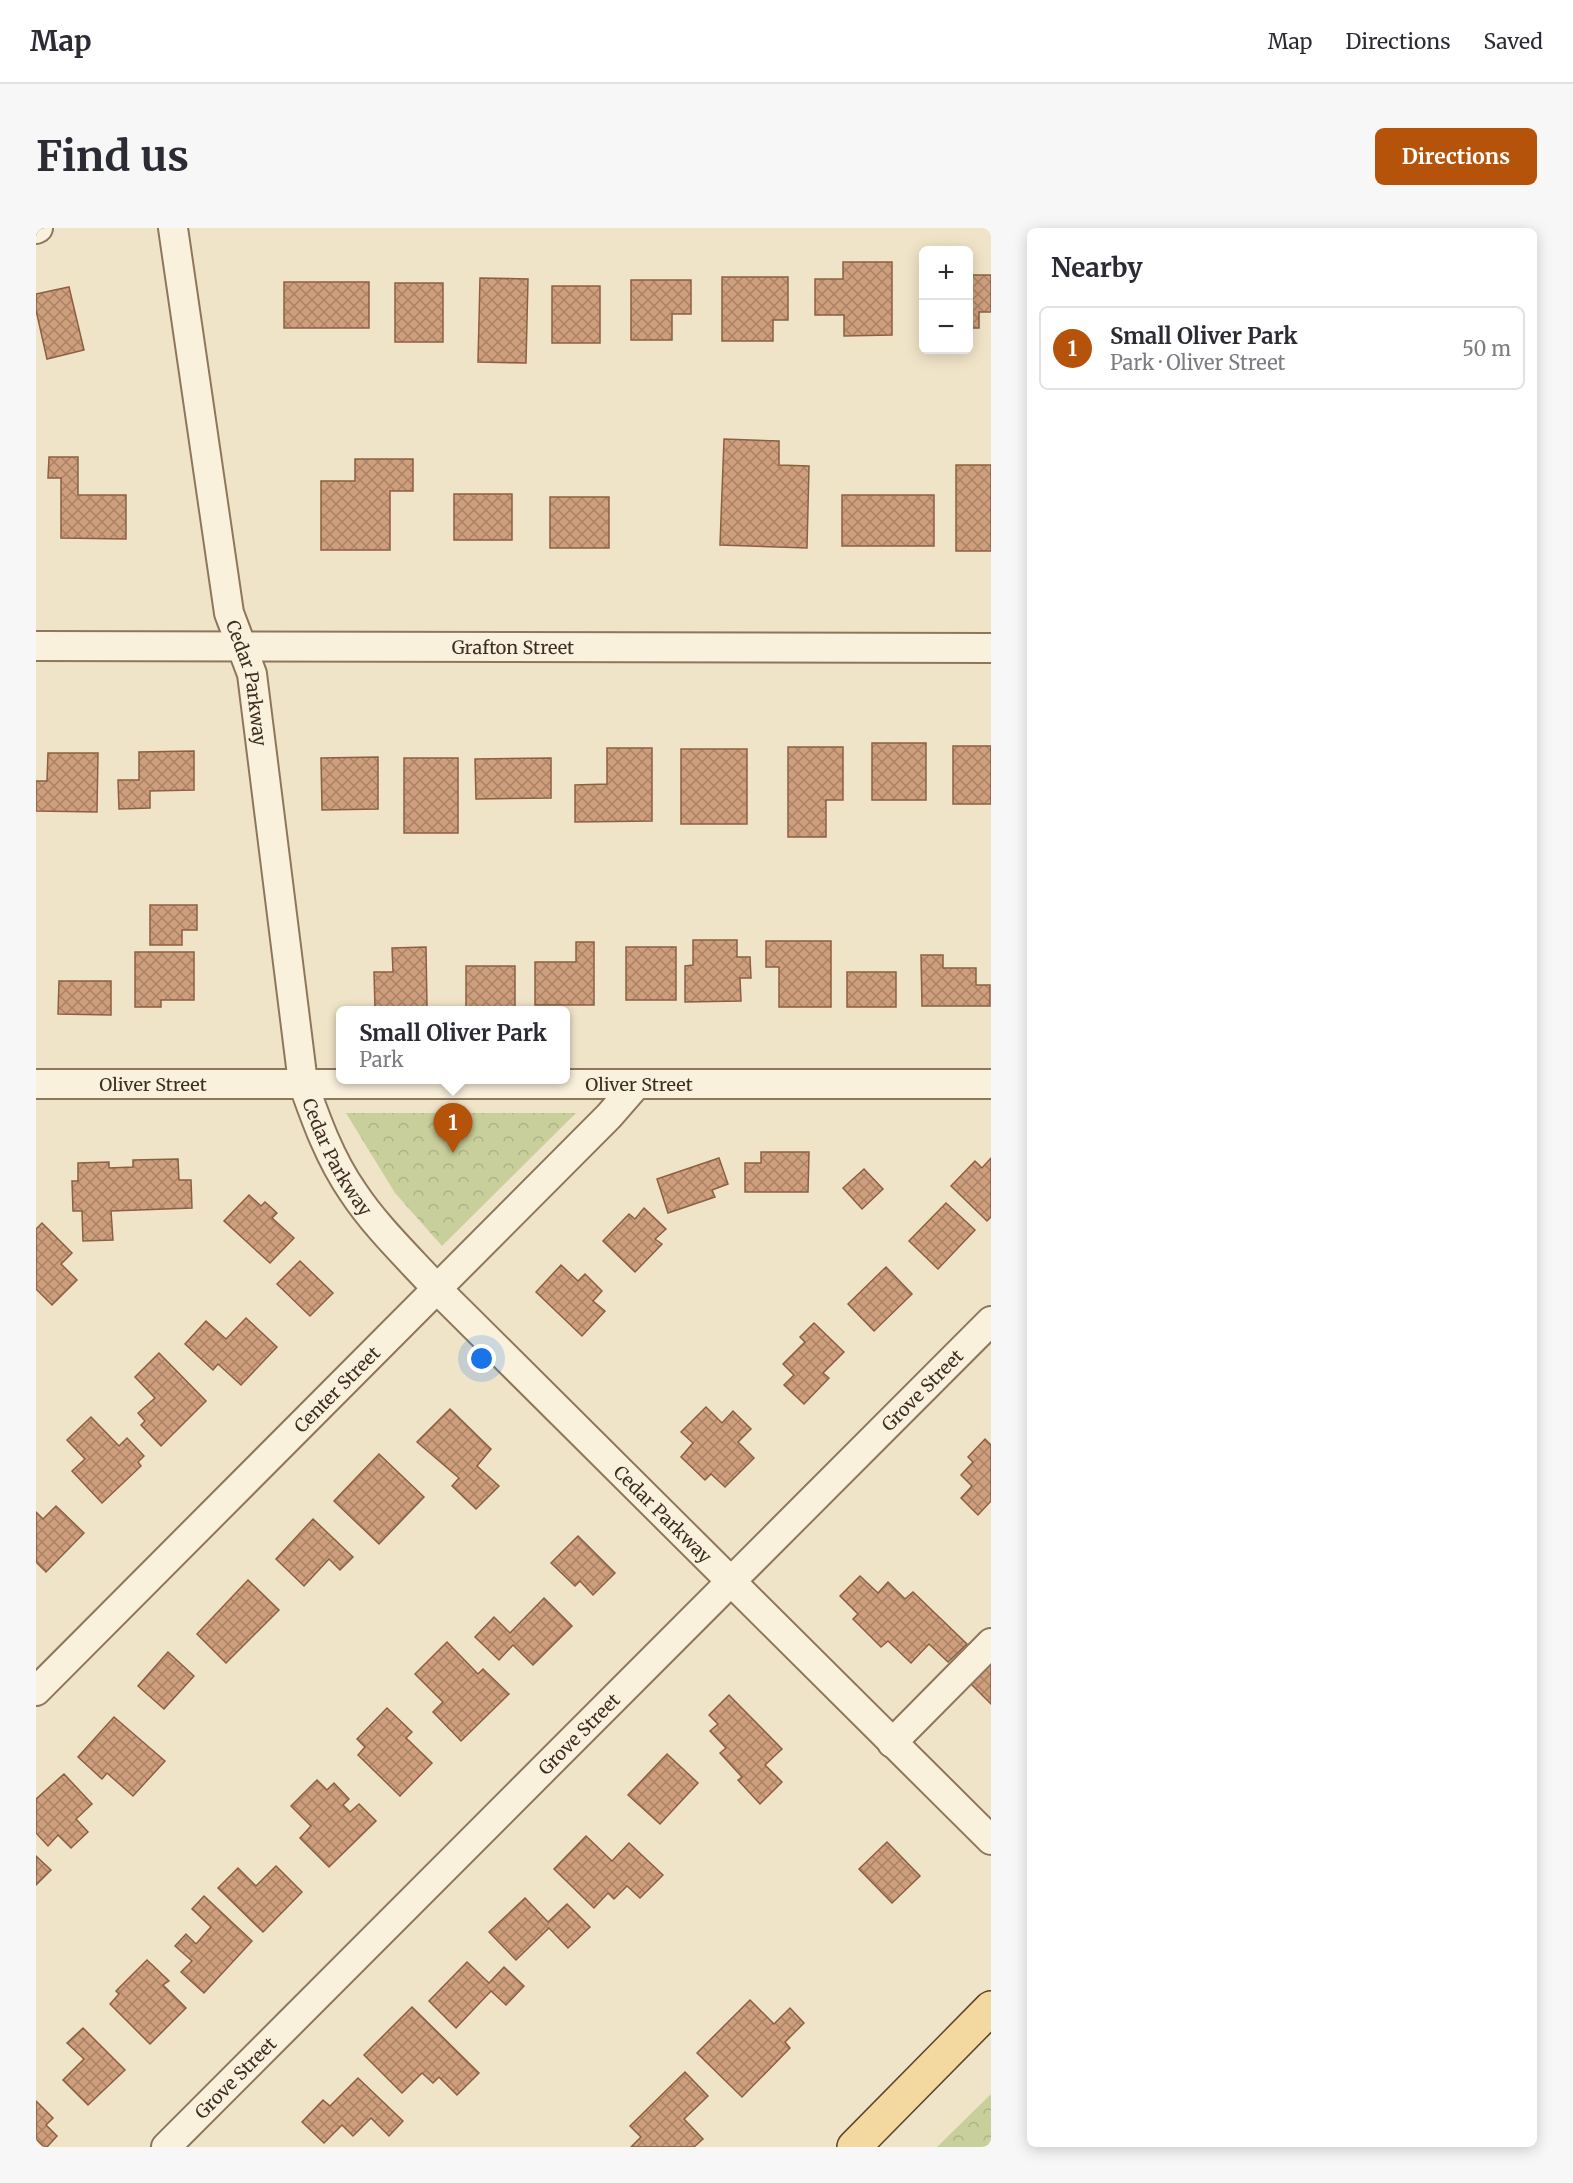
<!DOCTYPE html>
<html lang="en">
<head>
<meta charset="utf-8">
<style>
	:root { --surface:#fff; --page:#f7f7f7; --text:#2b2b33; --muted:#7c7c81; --line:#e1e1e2; --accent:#b45309 }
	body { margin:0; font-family:Merriweather,serif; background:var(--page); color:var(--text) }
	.controls { position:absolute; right:18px; top:18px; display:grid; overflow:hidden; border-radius:9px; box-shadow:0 3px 15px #0003 }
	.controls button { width:54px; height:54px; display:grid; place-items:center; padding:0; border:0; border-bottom:2px solid var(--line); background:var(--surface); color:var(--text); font:30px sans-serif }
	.you { position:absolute; left:446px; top:1131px; width:21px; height:21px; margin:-15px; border:4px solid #fff; border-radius:50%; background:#1a73e8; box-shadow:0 0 0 9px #1a73e833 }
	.badge { display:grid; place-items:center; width:39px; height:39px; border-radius:50%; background:var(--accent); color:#fff; font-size:20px; font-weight:700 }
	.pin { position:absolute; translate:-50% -50px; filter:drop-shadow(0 2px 3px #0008) }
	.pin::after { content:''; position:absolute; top:32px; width:21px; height:18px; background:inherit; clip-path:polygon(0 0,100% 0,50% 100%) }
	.popup { position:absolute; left:300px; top:778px; width:234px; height:78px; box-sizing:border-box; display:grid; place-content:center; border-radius:9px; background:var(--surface); filter:drop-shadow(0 2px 4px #0005); font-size:20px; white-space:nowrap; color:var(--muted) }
	.popup b { font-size:22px; color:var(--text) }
	.popup::after { content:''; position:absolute; left:50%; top:100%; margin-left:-12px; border:12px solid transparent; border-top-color:var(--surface) }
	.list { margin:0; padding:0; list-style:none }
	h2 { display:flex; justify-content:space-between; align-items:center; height:78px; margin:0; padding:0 24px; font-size:26px }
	h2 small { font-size:20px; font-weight:400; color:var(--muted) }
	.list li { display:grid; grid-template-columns:39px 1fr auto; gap:18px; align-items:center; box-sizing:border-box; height:84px; margin:0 12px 12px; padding:0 12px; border:2px solid var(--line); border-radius:9px }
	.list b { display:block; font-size:22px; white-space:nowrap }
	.list p { margin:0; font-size:20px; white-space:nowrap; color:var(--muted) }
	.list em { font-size:20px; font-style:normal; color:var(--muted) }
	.map { position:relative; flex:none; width:955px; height:1919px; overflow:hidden; border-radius:9px }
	header { display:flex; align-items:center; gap:36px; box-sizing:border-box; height:84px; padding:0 30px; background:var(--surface); border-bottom:2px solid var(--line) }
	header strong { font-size:28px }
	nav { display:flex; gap:33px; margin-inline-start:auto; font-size:21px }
	.intro { display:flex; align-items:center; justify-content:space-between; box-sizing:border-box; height:144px; padding:0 36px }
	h1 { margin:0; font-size:42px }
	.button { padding:15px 27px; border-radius:9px; background:var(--accent); color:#fff; font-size:21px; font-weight:700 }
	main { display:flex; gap:36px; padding:0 36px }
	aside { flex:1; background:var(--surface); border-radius:9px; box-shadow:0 3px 15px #0003 }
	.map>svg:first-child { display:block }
</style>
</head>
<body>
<header>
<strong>Map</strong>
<nav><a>Map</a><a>Directions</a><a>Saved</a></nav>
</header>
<div class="intro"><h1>Find us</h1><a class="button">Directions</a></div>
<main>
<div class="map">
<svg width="955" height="1919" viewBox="0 0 955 1919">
	<defs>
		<pattern id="park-crowns" width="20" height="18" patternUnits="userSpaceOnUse" patternTransform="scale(1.5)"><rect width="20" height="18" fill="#c9cf9b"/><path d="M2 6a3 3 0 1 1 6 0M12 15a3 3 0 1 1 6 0" fill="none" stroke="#aeb285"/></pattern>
		<pattern id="building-cross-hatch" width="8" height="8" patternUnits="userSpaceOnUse" patternTransform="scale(1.5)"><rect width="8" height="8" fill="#cf9f7d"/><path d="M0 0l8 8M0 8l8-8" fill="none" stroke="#a98266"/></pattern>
	</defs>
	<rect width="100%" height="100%" fill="#f0e4c8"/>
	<g fill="url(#park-crowns)">
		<path d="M310 885H540L406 1018 359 965Z"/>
		<path d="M955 1866V1919H901Z"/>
	</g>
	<g fill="url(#building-cross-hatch)" stroke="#8d5f41" stroke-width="1.5">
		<path d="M807 34H856V107L808 108V87H779V51H807Z"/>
		<rect x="885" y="47" width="3" height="53"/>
		<path d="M933 47H955V84H943V100H933Z"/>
		<path d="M686 49H752V92H737V113H686Z"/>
		<path d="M444 50 492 51 490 135 442 134Z"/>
		<path d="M595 52H655V86H636V112H595Z"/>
		<rect x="248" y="54" width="85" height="46"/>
		<rect x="359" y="55" width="48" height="59"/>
		<rect x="516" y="58" width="48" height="57"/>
		<path d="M33 59 48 122 11 131 0 82V66Z"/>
		<path d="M688 211 743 213V237L773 238 771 320 684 317Z"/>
		<path d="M13 229H42V267H90V311L25 310V250H12Z"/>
		<path d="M319 231H377V263H354V322H285V253H319Z"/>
		<rect x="920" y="237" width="35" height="86"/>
		<rect x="418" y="266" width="58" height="46"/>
		<rect x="806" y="267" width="92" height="51"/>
		<rect x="514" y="269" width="59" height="51"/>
		<rect x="836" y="515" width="54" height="57"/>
		<rect x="917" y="518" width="38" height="58"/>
		<path d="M752 519H807V572H790V609H752Z"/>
		<path d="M571 520H616V593L539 594V557L571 556Z"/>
		<rect x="645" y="521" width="66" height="75"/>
		<path d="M158 523V562L114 563V580L83 581 82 552H103V524Z"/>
		<path d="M12 525H62L61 584 0 583V553H11Z"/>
		<path d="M342 529V581L286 582 285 530Z"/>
		<rect x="368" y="530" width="54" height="75"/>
		<path d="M515 530V570L440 571 439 531Z"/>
		<path d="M114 677H161V702H146V717H114Z"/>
		<path d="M657 712H701V729H714L715 750H704L705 773 649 774V738L657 737Z"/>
		<path d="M730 713H795V779H743V739H730Z"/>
		<path d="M540 714H558V777H499V734H540Z"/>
		<path d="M390 719 391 779 339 780 338 744H357L356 720Z"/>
		<rect x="590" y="719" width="50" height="53"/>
		<path d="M99 724H158V772H125V779H99Z"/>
		<path d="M885 727H907V740H940V757H954V778H886Z"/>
		<rect x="430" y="738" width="49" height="42"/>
		<rect x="811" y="744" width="49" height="35"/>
		<path d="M23 753H75V787L22 786Z"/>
		<path d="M725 924H773L772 964H709V935H725Z"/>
		<path d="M683 930 692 956 676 962 679 969 632 985 621 951Z"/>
		<path d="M955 930V989L951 993 915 958 939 933 946 940Z"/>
		<path d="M142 931 143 952H155L156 980 75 983 77 1012 47 1013 46 983H37L36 953H42V935L73 934V940L97 939V932Z"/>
		<path d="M828 941 847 961 826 981 807 960Z"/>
		<path d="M213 967 225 978 229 974 241 985 236 990 258 1010 234 1035 188 993Z"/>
		<path d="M910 975 939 1002 902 1041 873 1013Z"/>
		<path d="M608 980 630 1001 619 1011 626 1016 599 1044 567 1013 593 986 599 991Z"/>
		<path d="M6 995 36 1025 25 1036 41 1052 16 1077 0 1061V1001Z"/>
		<path d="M264 1033 297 1065 274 1088 241 1056Z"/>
		<path d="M525 1037 542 1053 549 1046 566 1063 557 1073 569 1083 546 1108 500 1064Z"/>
		<path d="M850 1039 876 1066 838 1103 812 1076Z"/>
		<path d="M210 1090 241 1119 205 1157 182 1136 177 1142 149 1116 170 1093 190 1111Z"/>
		<path d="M778 1095 808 1124 787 1145 793 1150 768 1176 748 1157 758 1147 747 1136 769 1114 764 1109Z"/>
		<path d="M123 1125 170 1173 125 1218 105 1197 109 1193 102 1185 119 1170 99 1149Z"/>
		<path d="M670 1179 686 1195 697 1183 715 1201 702 1214 718 1230 689 1259 675 1246 669 1252 645 1229 657 1215 645 1204Z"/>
		<path d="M414 1181 455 1221 441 1238 463 1258 440 1281 416 1258 423 1250 381 1214Z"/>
		<path d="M55 1189 83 1218 91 1210 108 1228 102 1234 105 1238 66 1275 36 1243 49 1231 31 1212Z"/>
		<path d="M949 1211 955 1217V1273L942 1287 925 1270 936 1258 925 1247 937 1234 932 1229Z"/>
		<path d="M343 1226 388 1269 343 1316 298 1273Z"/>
		<path d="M20 1278 48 1305 10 1344 0 1334V1284L7 1291Z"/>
		<path d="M277 1291 317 1329 304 1342 293 1331 268 1358 240 1331Z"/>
		<path d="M542 1308 579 1345 557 1367 544 1353 539 1358 515 1335Z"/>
		<path d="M824 1348 842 1365 852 1354 869 1371 877 1364 931 1416 912 1434 893 1416 875 1435 852 1413 845 1419 817 1391 822 1386 804 1368Z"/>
		<path d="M212 1352 243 1382 190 1435 161 1406Z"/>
		<path d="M508 1370 536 1398 497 1437 477 1417 463 1432 439 1409 458 1389 474 1405Z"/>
		<path d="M411 1414 442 1446 447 1441 473 1466 425 1513 397 1484 407 1474 379 1446Z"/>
		<path d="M132 1424 158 1448 128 1481 102 1458Z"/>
		<path d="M955 1433V1476L934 1455Z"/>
		<path d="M693 1467 746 1521 729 1537 746 1554 724 1576 702 1552 706 1549 684 1525 690 1520 674 1503 682 1496 673 1487Z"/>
		<path d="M351 1480 376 1504 370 1510 396 1535 364 1568 322 1527 329 1519 321 1511Z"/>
		<path d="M78 1489 129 1533 97 1568 71 1545 66 1551 42 1529Z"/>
		<path d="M631 1526 662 1555 624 1596 592 1567Z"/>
		<path d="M28 1546 56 1576 40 1591 52 1604 35 1620 22 1607 12 1618 0 1605V1571Z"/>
		<path d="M281 1552 291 1562 298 1555 313 1571 307 1577 314 1584 323 1576 340 1593 293 1639 264 1610 275 1598 255 1578Z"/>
		<path d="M550 1608 576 1633 593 1615 627 1647 604 1670 591 1658 578 1671 572 1665 558 1680 518 1641Z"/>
		<path d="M851 1614 884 1648 856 1675 823 1641Z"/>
		<path d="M0 1628 15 1642 0 1657Z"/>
		<path d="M240 1638 266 1664 227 1704 182 1660 202 1640 220 1658Z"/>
		<path d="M168 1668 216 1713 168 1765 145 1744 156 1733 139 1718 150 1706 160 1716 175 1699 156 1681Z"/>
		<path d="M489 1670 512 1694 531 1676 554 1699 532 1720 513 1700 480 1732 453 1704Z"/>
		<path d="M111 1732 133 1753 127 1757 150 1780 114 1816 74 1776 83 1766 80 1763Z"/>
		<path d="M431 1734 453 1755 468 1739 488 1758 470 1777 455 1763 420 1800 393 1773Z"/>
		<path d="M714 1772 738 1796 754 1780 768 1795 749 1814 754 1820 706 1869 661 1825Z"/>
		<path d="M376 1779 443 1845 421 1867 403 1849 397 1855 386 1845 366 1865 328 1827Z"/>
		<path d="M47 1800 89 1842 52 1877 27 1852 48 1831 31 1815Z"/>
		<path d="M649 1844 672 1868 648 1891 667 1911 658 1919H595L605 1909 594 1898Z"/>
		<path d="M322 1850 367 1893 353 1908 335 1890 317 1908 306 1897 288 1915 266 1894 287 1872 294 1878Z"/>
		<path d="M0 1873 17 1890 10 1897 21 1908 11 1919H8L0 1911Z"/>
	</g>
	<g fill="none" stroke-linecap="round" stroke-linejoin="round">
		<g stroke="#8d765c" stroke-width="32">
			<g id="minor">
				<path id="s1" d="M137 0 193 385 216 446 267 855C280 892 294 931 317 964 340 999 373 1030 401 1061L955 1612"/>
				<path d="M0 1 2 0"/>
				<path id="s2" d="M0 418 955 420"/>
				<path id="s3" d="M0 856H955"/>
				<path id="s4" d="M0 1463 573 888 600 857"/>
				<path d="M856 1515 955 1415"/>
				<path id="s5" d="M130 1919 955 1093"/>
			</g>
		</g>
		<g stroke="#5b4430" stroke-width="36">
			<path id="major" d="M818 1919 955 1780"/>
		</g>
		<use href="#minor" stroke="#faf1dc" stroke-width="28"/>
		<use href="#major" stroke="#f3d9a0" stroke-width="33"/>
	</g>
	<g text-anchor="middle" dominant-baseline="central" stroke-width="4.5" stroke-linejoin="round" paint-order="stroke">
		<g font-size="18" fill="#3d2e20" stroke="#f7eed8">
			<text stroke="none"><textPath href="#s2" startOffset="477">Grafton Street</textPath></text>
			<text stroke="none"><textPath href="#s1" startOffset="462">Cedar Parkway</textPath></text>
			<text stroke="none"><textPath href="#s3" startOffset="117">Oliver Street</textPath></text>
			<text stroke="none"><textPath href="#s3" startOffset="603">Oliver Street</textPath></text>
			<text stroke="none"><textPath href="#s1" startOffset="948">Cedar Parkway</textPath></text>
			<text stroke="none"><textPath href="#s4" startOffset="426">Center Street</textPath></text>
			<text stroke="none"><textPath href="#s5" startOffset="1070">Grove Street</textPath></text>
			<text stroke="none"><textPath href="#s1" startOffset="1434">Cedar Parkway</textPath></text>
			<text stroke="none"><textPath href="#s5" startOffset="584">Grove Street</textPath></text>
			<text stroke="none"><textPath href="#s5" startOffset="98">Grove Street</textPath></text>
		</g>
	</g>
</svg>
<div class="controls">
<button>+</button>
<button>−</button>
</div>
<div class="you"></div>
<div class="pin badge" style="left:417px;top:925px">1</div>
<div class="popup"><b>Small Oliver Park</b>Park</div>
</div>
<aside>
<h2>Nearby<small></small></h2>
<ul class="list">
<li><span class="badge">1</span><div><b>Small Oliver Park</b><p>Park · Oliver Street</p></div><em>50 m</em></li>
</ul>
</aside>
</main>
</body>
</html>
